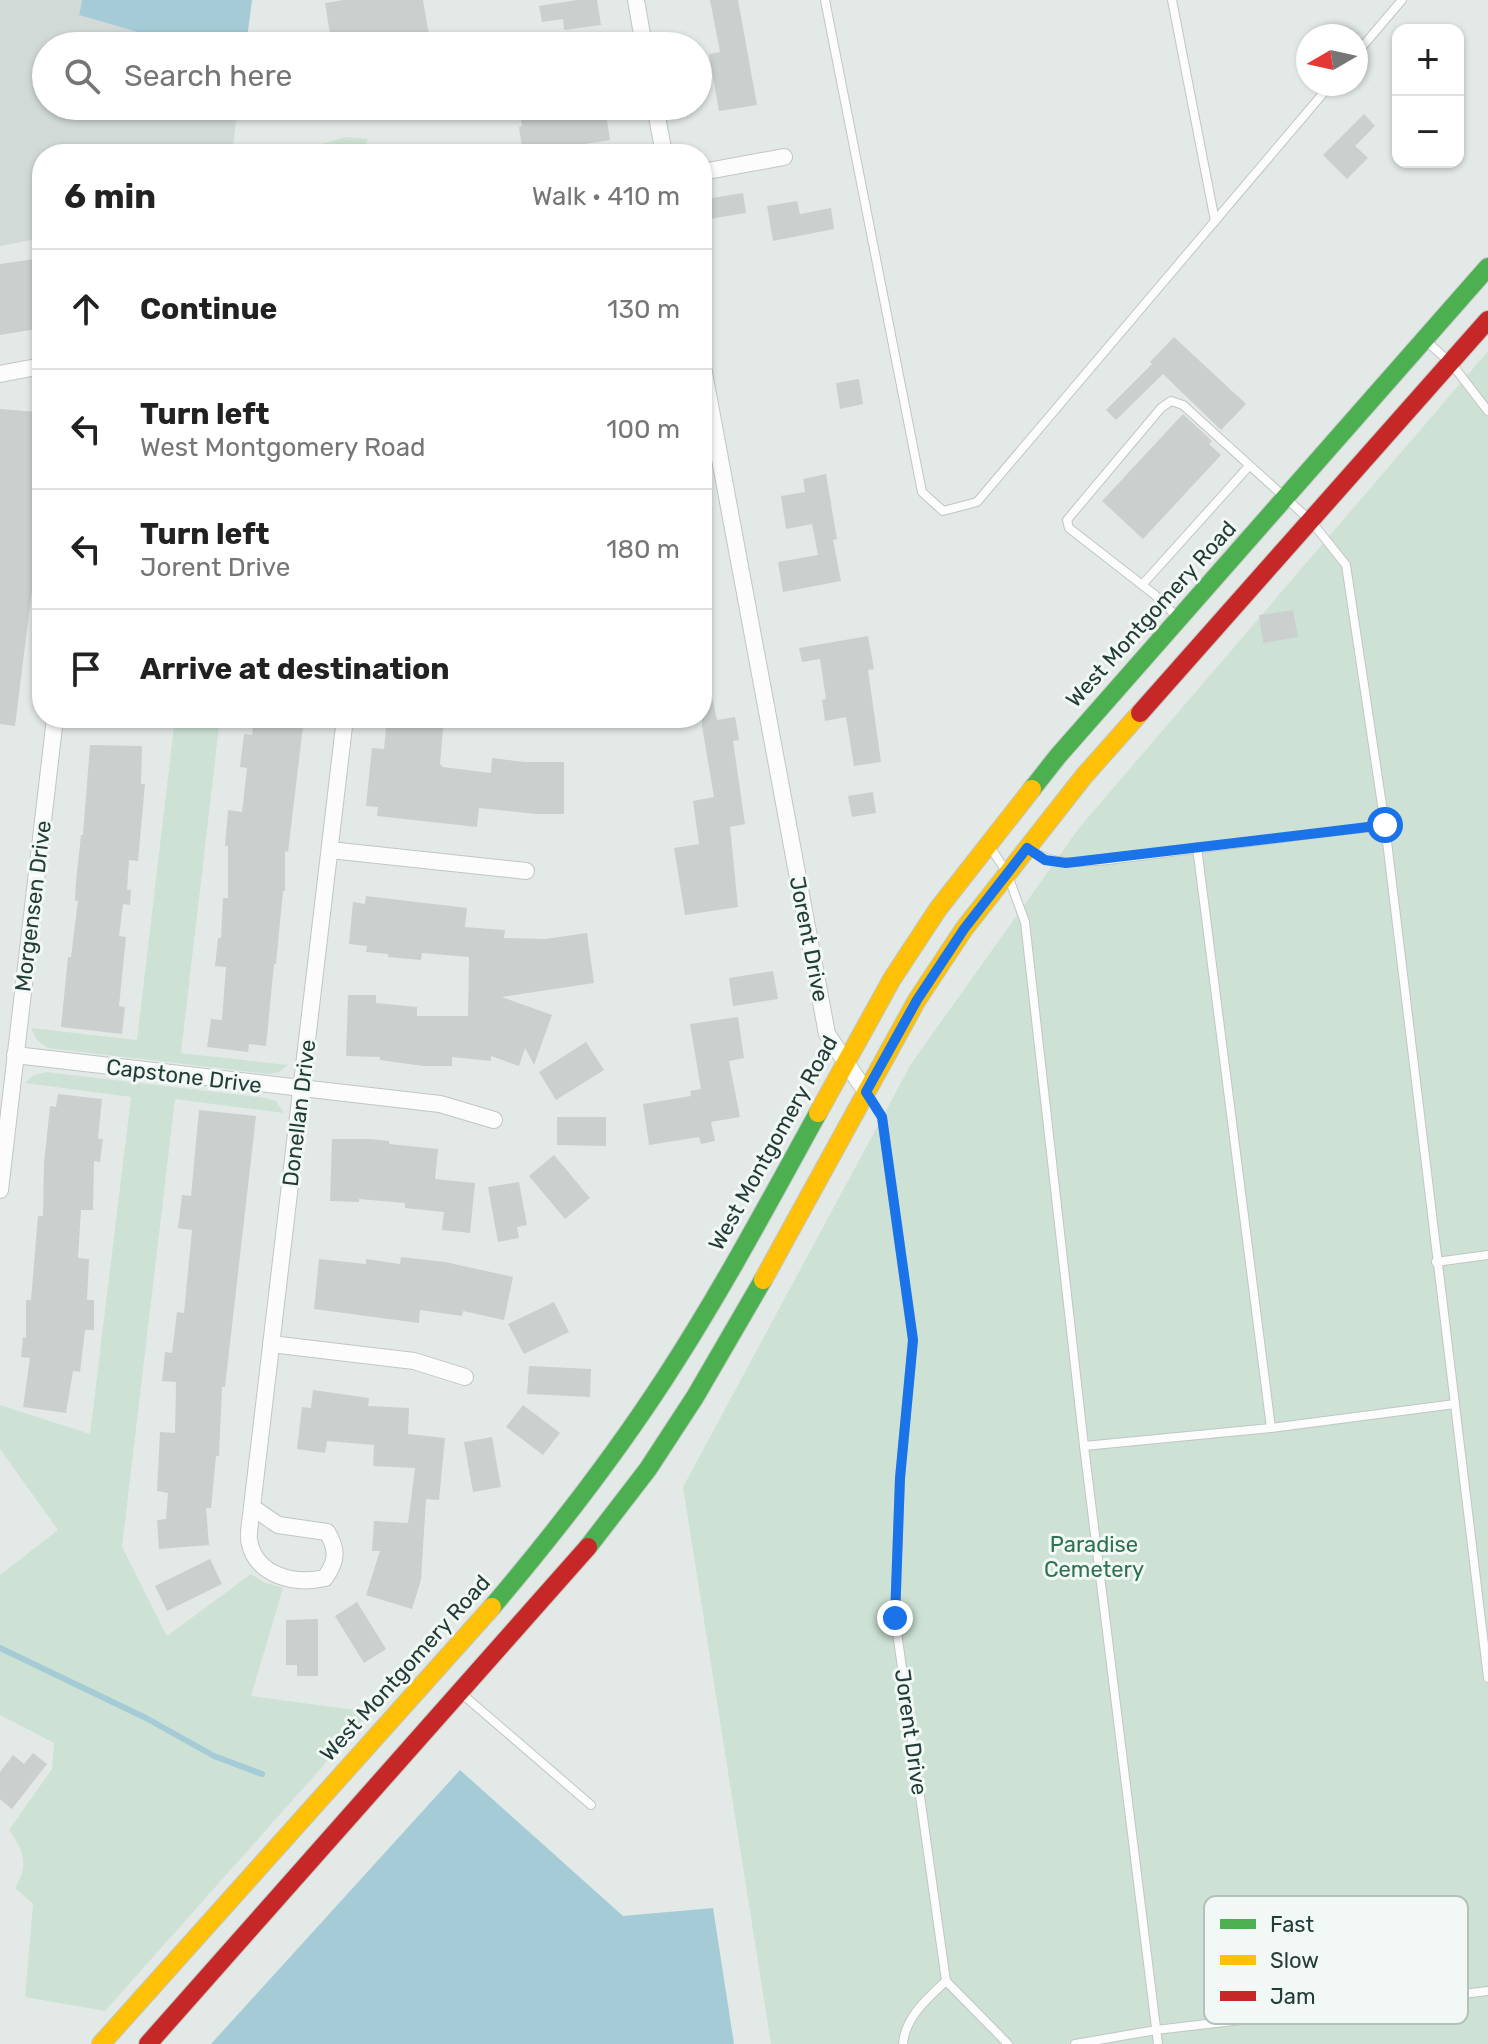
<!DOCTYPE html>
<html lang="en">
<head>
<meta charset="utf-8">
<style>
	:root { --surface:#fff; --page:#f2f2f2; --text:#222; --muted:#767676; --line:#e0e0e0 }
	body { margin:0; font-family:Rubik,sans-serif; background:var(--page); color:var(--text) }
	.controls { position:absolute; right:24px; top:24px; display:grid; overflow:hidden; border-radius:16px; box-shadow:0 2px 6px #0004 }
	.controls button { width:72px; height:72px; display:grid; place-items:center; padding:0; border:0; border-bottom:2px solid var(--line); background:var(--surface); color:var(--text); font:40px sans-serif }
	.compass { position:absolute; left:1296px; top:24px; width:72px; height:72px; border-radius:50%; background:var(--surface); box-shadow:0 2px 6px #0004; rotate:261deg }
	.stop { position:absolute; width:24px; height:24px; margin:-18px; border:6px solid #1a73e8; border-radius:50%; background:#fff }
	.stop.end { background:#1a73e8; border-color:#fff; box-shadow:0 2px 8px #0008 }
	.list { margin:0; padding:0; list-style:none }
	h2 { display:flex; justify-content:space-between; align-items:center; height:104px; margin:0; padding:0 32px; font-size:34px }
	h2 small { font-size:26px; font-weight:400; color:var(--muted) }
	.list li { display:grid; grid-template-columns:52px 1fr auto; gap:24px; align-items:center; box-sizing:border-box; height:120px; padding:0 32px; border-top:2px solid var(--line) }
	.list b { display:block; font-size:30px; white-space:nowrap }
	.list p { margin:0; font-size:26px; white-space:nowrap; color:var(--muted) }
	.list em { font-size:26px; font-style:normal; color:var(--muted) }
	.icon { flex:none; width:44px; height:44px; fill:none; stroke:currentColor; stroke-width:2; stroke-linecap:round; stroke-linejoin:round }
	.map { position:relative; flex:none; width:1488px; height:2044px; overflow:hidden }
	.search { position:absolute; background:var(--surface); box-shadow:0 2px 6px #0004; left:32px; top:32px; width:680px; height:88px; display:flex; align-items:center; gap:20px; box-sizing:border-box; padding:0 28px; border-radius:44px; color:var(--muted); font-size:30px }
	.panel { position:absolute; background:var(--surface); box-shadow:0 2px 6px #0004; left:32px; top:144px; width:680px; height:584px; border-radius:32px }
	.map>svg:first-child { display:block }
</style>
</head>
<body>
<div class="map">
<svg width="1488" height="2044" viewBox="0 0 1488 2044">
	<rect width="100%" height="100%" fill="#e3e9e7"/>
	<path fill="#d2dad7" d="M0 0H82L79 15 185 46H46V106H238L232 154H42V238L0 246Z"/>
	<g fill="#cde2d5">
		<path d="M345 137 368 139 363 154H314L322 144Z"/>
		<path d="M1488 351V2044H771L683 1487 911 1064 1079 828Z"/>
		<path d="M175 718H220L181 1053 288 1065 279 1072 268 1074 48 1048 37 1040 31 1028 137 1040Z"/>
		<path d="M46 1072 266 1098 276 1101 284 1113 175 1099 122 1547 167 1636 251 1574 263 1582 283 1588 251 1696 371 1712 105 2011 25 1997 33 1904 15 1888C29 1865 24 1851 9 1830L52 1769 54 1743 0 1715V1575L58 1530 0 1449V1405L90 1434 131 1097 25 1083 34 1075Z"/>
	</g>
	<g fill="#a5cbd6">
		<path d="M82 0H252L246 46H185L79 15Z"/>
		<path d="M460 1770 623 1916 713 1908 734 2044H211Z"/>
	</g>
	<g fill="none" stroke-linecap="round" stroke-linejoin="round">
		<path stroke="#a5cbd6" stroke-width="6" d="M0 1648 146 1718 214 1756 262 1774"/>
	</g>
	<g fill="#cbd0ce">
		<path d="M344 0H423L431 46H332L325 3Z"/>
		<path d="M577 0H597L601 25 564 30 563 19 542 22 539 6Z"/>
		<path d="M710 0H738L757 105 719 111 709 54 720 52Z"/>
		<path d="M519 106H605L610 140 548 150V154H523L519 127 522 126Z"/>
		<path d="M1364 114 1375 126 1355 146 1368 158 1347 179 1323 155Z"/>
		<path d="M743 193 746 213 709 219 706 199Z"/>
		<path d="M797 201 800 214 831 208 834 229 773 241 767 206Z"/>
		<path d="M42 258V328L0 335V264Z"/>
		<path d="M1174 337 1246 404 1221 430 1163 374 1116 420 1106 410 1152 364 1150 362Z"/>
		<path d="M859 379 863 404 840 409 836 383Z"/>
		<path d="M0 409 37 412 36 418 42 419 39 534 15 726 0 724Z"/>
		<path d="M1183 414 1212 441 1209 444 1221 455 1143 539 1102 501Z"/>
		<path d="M826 474 837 539 833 540 841 581 783 592 778 562 818 555 812 524 786 529 781 496 805 492 803 479Z"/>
		<path d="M1293 610 1298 637 1263 643 1259 615Z"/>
		<path d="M868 636 874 669 868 670 881 762 854 766 846 717 825 721 822 700 826 699 820 659 802 662 799 648Z"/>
		<path d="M709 683 717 720 735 717 739 740 733 741 745 824 730 827 738 907 685 915 674 848 699 844 693 801 714 797 702 726V684Z"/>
		<path d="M254 718H304L288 852 285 851V891H283L276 964H274L266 1046 249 1044 248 1052 207 1047 211 1019 222 1020 226 967 215 966 218 938H221L223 898H228V846H225L228 810 242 812 247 768 240 767 244 734 252 735Z"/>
		<path d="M387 718H444L440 764 443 767 491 773 492 758 525 762H564V814H536L479 808 477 827 377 816 378 807 366 806 372 748 384 749Z"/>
		<path d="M90 745 142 746 141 784H145L138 861 129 860 127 890H131L130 905 123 904 119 936 126 937 119 1006 125 1007 122 1034 61 1027 68 957H71L78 901H75L76 882 81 835H83Z"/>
		<path d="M873 792 876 813 852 817 848 796Z"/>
		<path d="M366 896 467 908 465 927 505 930 504 938 545 939 587 933 594 983 502 997 552 1015 534 1065 525 1048 519 1066 491 1056V1061L452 1057V1066H423L380 1060V1057L346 1056 348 995H376V1003L417 1007V1016H468L469 957 422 953 421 960 388 957V954L366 952 367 946 349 944 353 902 365 904Z"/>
		<path d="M773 971 778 999 733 1006 729 978Z"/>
		<path d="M738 1017 744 1058 729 1061 740 1117 711 1122 715 1141 701 1144 699 1137 649 1145 643 1104 691 1096 690 1091 701 1089 690 1024Z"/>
		<path d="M586 1042 604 1070 556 1100 539 1072Z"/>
		<path d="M58 1094 102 1099 98 1139H103L100 1162 94 1161 93 1210H81L78 1258 89 1259 87 1300H94V1330H85L80 1372 73 1371 66 1413 23 1407 30 1358 21 1357 23 1337 26 1338V1300H31L38 1216H43L44 1163 50 1106 56 1107Z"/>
		<path d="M199 1110 256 1116 225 1387H222L219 1456H216L211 1508H206L209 1545 159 1549 157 1520 166 1519 168 1493 157 1491 160 1432 175 1433 176 1382 162 1381 165 1352 172 1353 177 1312 184 1313 192 1230 178 1228 182 1195 191 1196Z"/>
		<path d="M557 1117H606V1146L557 1145Z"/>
		<path d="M332 1139H369L389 1141V1144L438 1149 435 1179 475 1183 470 1233 442 1230 444 1212 405 1208V1203L359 1199V1202L330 1201Z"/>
		<path d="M554 1155 590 1198 565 1219 529 1176Z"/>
		<path d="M519 1182 527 1225 517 1227 519 1238 498 1242 488 1187Z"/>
		<path d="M401 1257 445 1262 513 1277 504 1320 463 1311 462 1316 420 1310 419 1323 314 1309 319 1259 366 1264V1259L400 1264Z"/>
		<path d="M554 1302 569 1332 524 1354 508 1324Z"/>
		<path d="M529 1366 591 1369 590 1397 527 1394Z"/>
		<path d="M313 1390 369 1398 368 1406 409 1408 408 1434 445 1438 439 1500 426 1499 421 1580 412 1609 366 1595 380 1551H372L374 1521 408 1523 415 1468 373 1466 374 1445 327 1441 325 1453 297 1449 302 1407 311 1408Z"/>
		<path d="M523 1405 560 1433 543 1455 506 1427Z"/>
		<path d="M492 1437 501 1487 473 1492 464 1442Z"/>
		<path d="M210 1559 222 1584 167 1611 155 1586Z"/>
		<path d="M357 1602 386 1649 364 1663 335 1616Z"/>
		<path d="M318 1619V1676H297V1665H286V1620Z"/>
		<path d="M33 1753 47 1764 12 1809 0 1799V1772L13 1755 24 1764Z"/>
	</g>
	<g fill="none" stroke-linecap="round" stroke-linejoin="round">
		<g stroke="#c0c6c4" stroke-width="10">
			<g id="lane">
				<path d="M825 0 922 492 943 511 977 502 1331 84"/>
				<path d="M1172 0 1215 221"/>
				<path d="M1356 54 1402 0"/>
				<path d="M1426 341 1451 363 1488 411"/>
				<path d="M1142 585 1249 466"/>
				<path d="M1178 618 1155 595 1069 528 1067 520 1161 408 1171 401 1183 405 1311 521 1346 565 1385 825 1488 1678"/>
				<path d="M989 845 1007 873 1025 922 1084 1446 1158 2044"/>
				<path d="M1197 847 1271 1428"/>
				<path d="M1027 849C1057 867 1075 862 1108 860L1385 825"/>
				<path d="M869 1096 882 1117 913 1340 900 1478 895 1618 946 1981"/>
				<path d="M1436 1262 1488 1255"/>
				<path d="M1084 1446 1271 1428 1455 1404"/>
				<path d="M462 1694 591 1805"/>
				<path d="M946 1981 1008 2044"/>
				<path d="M903 2044C905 2017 928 1998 946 1981"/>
				<path d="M1075 2044 1156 2030 1488 1991"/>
			</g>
		</g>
		<g stroke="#c0c6c4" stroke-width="18">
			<g id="street">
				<path d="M636 0 644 46"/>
				<path d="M655 106 664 154"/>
				<path d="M702 172 784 157"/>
				<path d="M702 362 827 1034 866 1092"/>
				<path d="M0 374 42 366"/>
				<path d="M330 850 526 871"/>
				<path d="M15 1055 440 1104 494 1120"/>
				<path d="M0 1190 55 718"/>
				<path d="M271 1344 414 1361 465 1377"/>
				<path d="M252 1507 278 1525 327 1532C338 1550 337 1561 325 1578 295 1585 255 1576 249 1540 248 1530 251 1518 252 1507L345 718"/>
			</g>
		</g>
		<g stroke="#bfc7c4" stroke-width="20">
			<g id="fast">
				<path d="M1032 789 1058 756 1488 267"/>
				<path d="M588 1547 648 1469 695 1397 763 1280"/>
				<path d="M492 1607C554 1534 613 1458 665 1378 721 1292 769 1202 818 1113"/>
			</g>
		</g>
		<g stroke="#bfc7c4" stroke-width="20">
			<g id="slow">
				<path d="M818 1113 892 979 938 909 1032 789"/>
				<path d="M763 1280 917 1000 964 929 1084 776 1140 713"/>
				<path d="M101 2044 492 1607"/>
			</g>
		</g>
		<g stroke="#bfc7c4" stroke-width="20">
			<g id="jam">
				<path d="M1140 713 1488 320"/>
				<path d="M148 2044 588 1547"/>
			</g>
		</g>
		<use href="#lane" stroke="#fbfcfb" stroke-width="8"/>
		<use href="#street" stroke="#fbfcfb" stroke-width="16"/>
		<use href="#fast" stroke="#4caf50" stroke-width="18"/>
		<use href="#slow" stroke="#ffc107" stroke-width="18"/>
		<use href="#jam" stroke="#c62828" stroke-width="18"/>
	</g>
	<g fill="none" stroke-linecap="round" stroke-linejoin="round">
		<path stroke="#1a73e8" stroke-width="10" d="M895 1618 900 1478 913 1340 882 1117 866 1092 917 1000 964 929 1027 848 1045 860 1066 863 1385 825"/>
	</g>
	<g text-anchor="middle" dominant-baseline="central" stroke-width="6" stroke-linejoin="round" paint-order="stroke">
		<g font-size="22" fill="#223c37" stroke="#f2f8f5">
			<text transform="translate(1151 614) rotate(-48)">West Montgomery Road</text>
			<text transform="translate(33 906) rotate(-83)">Morgensen Drive</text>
			<text transform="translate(809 939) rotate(79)">Jorent Drive</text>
			<text transform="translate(184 1076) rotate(7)">Capstone Drive</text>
			<text transform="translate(299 1113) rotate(-83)">Donellan Drive</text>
			<text transform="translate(773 1143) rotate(-61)">West Montgomery Road</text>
			<text transform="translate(405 1668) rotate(-48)">West Montgomery Road</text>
			<text transform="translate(911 1732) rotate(82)">Jorent Drive</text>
		</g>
		<g font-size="22" fill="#2d714e" stroke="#f2f8f5">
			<text x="1094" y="1544">Paradise<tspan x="1094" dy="25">Cemetery</tspan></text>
		</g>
	</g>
	<rect x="1204" y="1896" width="264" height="128" rx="12" fill="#f2f8f5" stroke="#b4c0bc" stroke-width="2"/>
	<rect x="1220" y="1919" width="36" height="10" fill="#4caf50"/>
	<rect x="1220" y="1955" width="36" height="10" fill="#ffc107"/>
	<rect x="1220" y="1991" width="36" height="10" fill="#c62828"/>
	<g font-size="22" fill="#223c37">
		<text x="1270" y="1932">Fast</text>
		<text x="1270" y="1968">Slow</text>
		<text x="1270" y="2004">Jam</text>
	</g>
</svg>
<div class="controls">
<button>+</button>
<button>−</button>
</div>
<svg class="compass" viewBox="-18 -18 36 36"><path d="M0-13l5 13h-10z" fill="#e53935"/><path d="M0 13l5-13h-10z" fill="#767676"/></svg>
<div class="stop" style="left:1385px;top:825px"></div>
<div class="stop end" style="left:895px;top:1618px"></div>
<div class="search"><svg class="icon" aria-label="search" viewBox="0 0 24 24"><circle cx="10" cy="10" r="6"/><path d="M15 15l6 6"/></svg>Search here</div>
<section class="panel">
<h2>6 min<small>Walk · 410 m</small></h2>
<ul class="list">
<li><svg class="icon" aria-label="ahead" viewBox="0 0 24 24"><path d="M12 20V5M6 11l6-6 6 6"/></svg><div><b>Continue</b></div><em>130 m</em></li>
<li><svg class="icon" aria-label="left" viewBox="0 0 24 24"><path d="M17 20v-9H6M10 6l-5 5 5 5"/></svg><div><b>Turn left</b><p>West Montgomery Road</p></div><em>100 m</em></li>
<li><svg class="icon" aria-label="left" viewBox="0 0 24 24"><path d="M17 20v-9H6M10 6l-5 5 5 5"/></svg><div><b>Turn left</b><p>Jorent Drive</p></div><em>180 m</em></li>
<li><svg class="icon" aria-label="arrive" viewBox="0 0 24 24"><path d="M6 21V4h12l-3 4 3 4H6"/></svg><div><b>Arrive at destination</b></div></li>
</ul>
</section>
</div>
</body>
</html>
